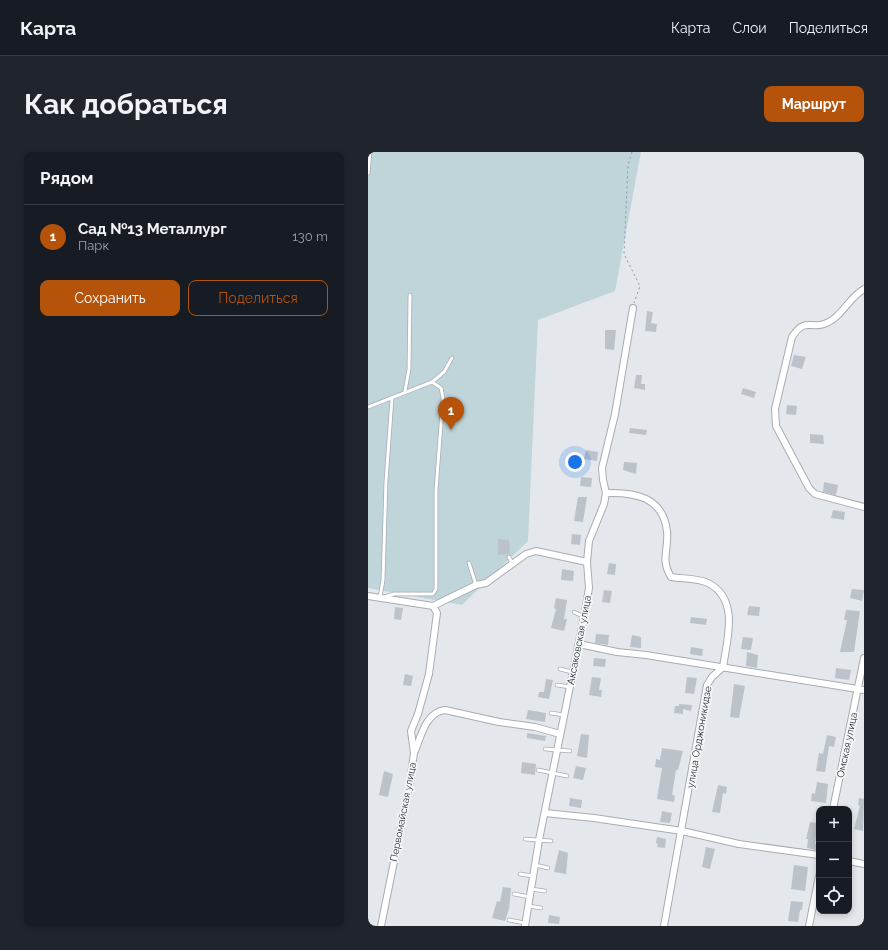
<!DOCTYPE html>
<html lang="ru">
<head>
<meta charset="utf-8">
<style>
	:root { --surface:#171b24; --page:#20242c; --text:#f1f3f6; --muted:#9ea1a6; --line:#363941; --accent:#b45309 }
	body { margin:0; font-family:Raleway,sans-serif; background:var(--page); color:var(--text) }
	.controls { position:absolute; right:12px; bottom:12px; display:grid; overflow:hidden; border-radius:8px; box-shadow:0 2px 6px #0003 }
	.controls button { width:36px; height:36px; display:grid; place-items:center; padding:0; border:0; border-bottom:1px solid var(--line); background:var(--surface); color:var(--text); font:20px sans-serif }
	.you { position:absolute; left:207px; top:310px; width:14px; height:14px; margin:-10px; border:3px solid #fff; border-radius:50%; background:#1a73e8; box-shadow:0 0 0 6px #1a73e833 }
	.badge { display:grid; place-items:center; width:26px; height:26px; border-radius:50%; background:var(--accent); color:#fff; font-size:13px; font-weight:700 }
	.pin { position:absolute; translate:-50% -33px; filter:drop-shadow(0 1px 2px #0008) }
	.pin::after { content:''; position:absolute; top:21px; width:14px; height:12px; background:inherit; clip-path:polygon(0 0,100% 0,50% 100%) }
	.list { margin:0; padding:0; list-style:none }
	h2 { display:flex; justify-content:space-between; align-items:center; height:52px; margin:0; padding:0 16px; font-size:17px }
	h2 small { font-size:13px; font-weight:400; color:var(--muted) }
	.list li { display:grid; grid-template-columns:26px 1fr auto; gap:12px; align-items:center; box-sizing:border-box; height:64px; padding:0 16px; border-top:1px solid var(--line) }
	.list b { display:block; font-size:15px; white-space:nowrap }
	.list p { margin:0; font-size:13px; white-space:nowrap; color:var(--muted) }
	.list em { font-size:13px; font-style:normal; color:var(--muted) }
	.actions { display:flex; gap:8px; padding:12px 16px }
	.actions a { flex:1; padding:9px 0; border:1px solid var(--accent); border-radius:8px; text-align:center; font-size:14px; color:var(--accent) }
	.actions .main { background:var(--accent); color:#fff }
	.icon { flex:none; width:22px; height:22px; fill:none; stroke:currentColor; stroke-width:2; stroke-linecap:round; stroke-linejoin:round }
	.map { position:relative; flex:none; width:496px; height:774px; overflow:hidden; border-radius:8px }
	header { display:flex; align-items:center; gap:24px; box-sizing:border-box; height:56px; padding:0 20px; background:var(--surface); border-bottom:1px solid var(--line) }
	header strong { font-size:19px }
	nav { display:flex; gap:22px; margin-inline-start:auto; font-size:14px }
	.intro { display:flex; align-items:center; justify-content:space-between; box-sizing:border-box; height:96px; padding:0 24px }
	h1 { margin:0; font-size:28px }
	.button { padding:10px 18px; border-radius:8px; background:var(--accent); color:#fff; font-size:14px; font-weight:700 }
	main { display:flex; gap:24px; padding:0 24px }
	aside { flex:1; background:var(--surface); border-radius:8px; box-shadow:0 2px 6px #0003 }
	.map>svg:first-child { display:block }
</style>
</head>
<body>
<header>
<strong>Карта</strong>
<nav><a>Карта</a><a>Слои</a><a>Поделиться</a></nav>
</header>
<div class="intro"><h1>Как добраться</h1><a class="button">Маршрут</a></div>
<main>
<aside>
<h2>Рядом<small></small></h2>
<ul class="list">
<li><span class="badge">1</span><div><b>Сад №13 Металлург</b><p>Парк</p></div><em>130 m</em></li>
</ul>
<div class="actions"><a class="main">Сохранить</a><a>Поделиться</a></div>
</aside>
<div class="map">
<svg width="496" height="774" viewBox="0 0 496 774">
	<rect width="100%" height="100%" fill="#e4e8ec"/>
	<path fill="#bfd5da" d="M0 0H273L247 139 170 168 160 389 94 453 0 436Z"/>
	<g fill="#bcc2c9">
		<path d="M279 159 285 160 283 171 289 172 288 180 277 179Z"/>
		<path d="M237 178H248L246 198 237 197Z"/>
		<path d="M426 203 438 205 434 217 423 214Z"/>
		<path d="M268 223H274L273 232H277V238L266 236Z"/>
		<path d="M375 236 388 240 386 246 373 242Z"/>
		<path d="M419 253 429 254 428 263 418 262Z"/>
		<path d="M262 276 279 278 278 283 261 281Z"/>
		<path d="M442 282 455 283 456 292 442 291Z"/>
		<path d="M218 298 230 300 229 309 216 307Z"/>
		<path d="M256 310 269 311 268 322 255 318Z"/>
		<path d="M213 325 224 326 223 335 212 334Z"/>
		<path d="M456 330 470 333 468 343 455 340Z"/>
		<path d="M210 345H219L215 370 206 369Z"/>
		<path d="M465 358 477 360 476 368 463 366Z"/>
		<path d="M204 382 213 383 212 393 203 392Z"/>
		<path d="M130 387 141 388 142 402 130 403Z"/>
		<path d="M241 411 248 412 247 423 239 422Z"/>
		<path d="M194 417 206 419 205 429 193 428Z"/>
		<path d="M484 437 496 438 494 449 482 446Z"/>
		<path d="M236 438 244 439 242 451 234 450Z"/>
		<path d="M188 446 199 448 196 467H199L196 479 183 476 188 457 186 456Z"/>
		<path d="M381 454 392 455 391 464 379 463Z"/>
		<path d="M27 455 35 456 33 468 26 467Z"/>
		<path d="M478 458 492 459 486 500H472L479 468H476Z"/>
		<path d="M323 465 339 467 338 473 322 471Z"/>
		<path d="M228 482 241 483 240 493 227 491Z"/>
		<path d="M264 483 273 485V496L262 495Z"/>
		<path d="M375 485 385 486 383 498 373 497Z"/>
		<path d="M323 495 335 497 334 504 322 502Z"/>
		<path d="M379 500 390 503 389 516 378 514Z"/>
		<path d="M226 506 238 507 237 515 225 514Z"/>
		<path d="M468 516 483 518 481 528 467 526Z"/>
		<path d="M37 522 45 524 43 534 35 533Z"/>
		<path d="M224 525 233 526 231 538H234L233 545 221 543Z"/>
		<path d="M319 525 329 526 326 542 317 541Z"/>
		<path d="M178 527 185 528 181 547 170 545 171 540H176Z"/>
		<path d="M366 532 377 534 371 566 362 565Z"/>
		<path d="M311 552 324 553 323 559 315 557V562L306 561 307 554H311Z"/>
		<path d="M160 558 178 561 177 570 158 567Z"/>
		<path d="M159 581 178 584 177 589 159 586Z"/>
		<path d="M213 582 221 583 219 606 209 604Z"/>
		<path d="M459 583 468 585 466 595 461 594 457 620 448 619 451 601 455 602Z"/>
		<path d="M294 596 315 599 310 618H308L304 643 307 644 306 650 289 647 294 616 287 615 288 607 292 608Z"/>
		<path d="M154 610 168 612 167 623 153 621Z"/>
		<path d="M208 614 218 616 215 628 205 626Z"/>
		<path d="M16 619 25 622 20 645 11 643Z"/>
		<path d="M449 630 460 632 458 651 443 649 444 641 447 642Z"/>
		<path d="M350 633 359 635 358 642 355 641 352 661 344 660Z"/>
		<path d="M202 646 214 648 213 656 201 654Z"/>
		<path d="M491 646 496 647 495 679 486 677 492 654 490 653Z"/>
		<path d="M294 659 304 661 302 671 292 670Z"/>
		<path d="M442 670 450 671 447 692H449L448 698 439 696 440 687H438Z"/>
		<path d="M289 685 298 687 297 696 289 695 290 692 288 691Z"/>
		<path d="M338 695 347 697 342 717 334 715Z"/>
		<path d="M191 698 200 701 198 722 186 720Z"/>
		<path d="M426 713 440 715 437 739 423 737Z"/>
		<path d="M135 735 143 736 141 757 137 769 124 766 129 749 132 750Z"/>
		<path d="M423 749 435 750 434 758H432L430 770 420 769Z"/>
		<path d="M181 763 192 765 191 772 180 771Z"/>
	</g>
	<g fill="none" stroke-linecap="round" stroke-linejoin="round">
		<g stroke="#a7acb3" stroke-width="4.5">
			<g id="service">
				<path d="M0 21 2 0"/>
				<path d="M37 239 41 217 42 143"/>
				<path d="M0 255 64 230 76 220 84 206"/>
				<path d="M141 405 144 411"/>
				<path d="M101 411 108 433"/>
				<path d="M12 445 15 428 18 329 24 246"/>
				<path d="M16 445 26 442H65L68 437V338L75 246 73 236 64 230"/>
				<path d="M206 460 216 465"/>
				<path d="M192 517 204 520"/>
				<path d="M189 533 202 535"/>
				<path d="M183 561 196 563"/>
				<path d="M177 597 202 599"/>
				<path d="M170 618 199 624"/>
				<path d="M157 687 183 689"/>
				<path d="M167 713 180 716"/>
				<path d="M152 722 165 724"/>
				<path d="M163 737 177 739"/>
				<path d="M146 742 162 745"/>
				<path d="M160 754 173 756"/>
				<path d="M141 768 157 771"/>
			</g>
		</g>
		<g stroke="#a7acb3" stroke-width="8">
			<g id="minor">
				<path d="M496 137C480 146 474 166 456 172 443 177 437 165 424 185L407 257 408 274 441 336 447 342 496 355"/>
				<path d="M238 341C267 340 295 345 299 379 301 398 292 407 303 425 314 427 330 426 340 431 372 447 359 488 355 515L344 525 339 533 296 774"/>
				<path d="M0 444 65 454 108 433 118 431 158 402 168 399 219 410"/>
				<path d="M211 492 249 500 278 503 496 538"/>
				<path d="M47 599C53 584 58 560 77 558L131 570 167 575 192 582"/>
				<path d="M465 657 496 506"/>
				<path d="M177 661 226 666 314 679 371 692 451 703"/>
				<path d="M481 709 496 712"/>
				<path d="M13 774 42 630 46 601 43 579 50 562 61 522 69 461 65 454"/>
				<path d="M157 774 171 688 216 465 221 436 219 410 221 389 236 352 238 341 235 328 234 316 247 262 265 156"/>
				<path d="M441 774 451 724"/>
			</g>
		</g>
		<path stroke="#8896ac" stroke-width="1" stroke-dasharray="2 3" stroke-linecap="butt" d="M264 0 260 13 256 102 272 134 266 151"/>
		<use href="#service" stroke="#fff" stroke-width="3"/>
		<use href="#minor" stroke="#fff" stroke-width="6"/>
	</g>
	<g text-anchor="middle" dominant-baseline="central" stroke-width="3.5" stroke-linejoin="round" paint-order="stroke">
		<g font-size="10" fill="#252d3b" stroke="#f4f7f8">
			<text transform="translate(211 488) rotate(-79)">Аксаковская улица</text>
			<text transform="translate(331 585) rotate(-80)">улица Орджоникидзе</text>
			<text transform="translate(479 593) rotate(-78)">Омская улица</text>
			<text transform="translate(35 660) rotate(-79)">Первомайская улица</text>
		</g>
	</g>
</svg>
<div class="controls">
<button>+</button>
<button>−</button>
<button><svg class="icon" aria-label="locate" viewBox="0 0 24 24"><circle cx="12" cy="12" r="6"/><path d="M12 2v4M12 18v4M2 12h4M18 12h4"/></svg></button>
</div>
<div class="you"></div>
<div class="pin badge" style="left:83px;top:278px">1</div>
</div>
</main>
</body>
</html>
